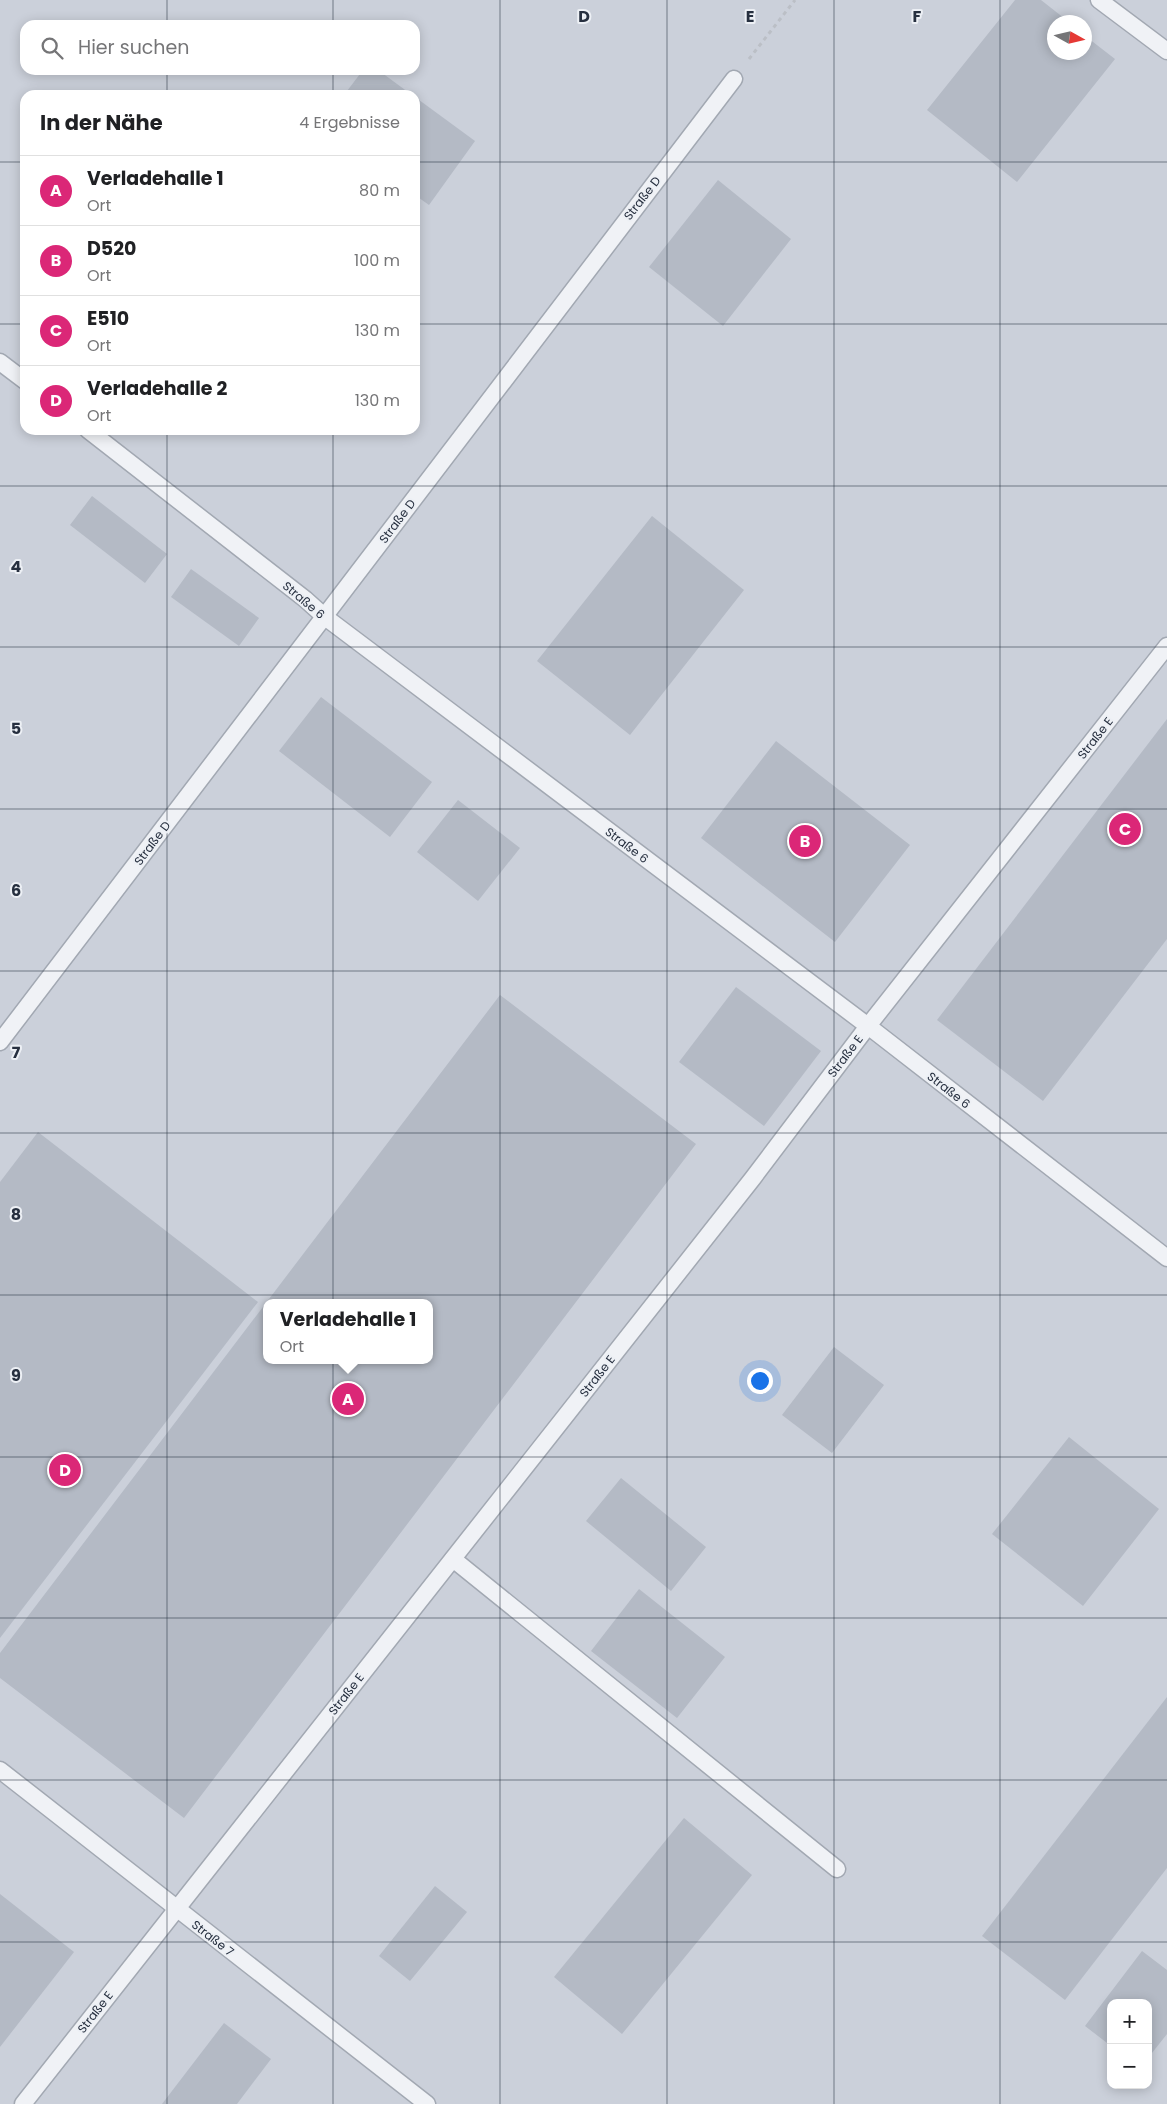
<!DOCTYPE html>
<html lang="de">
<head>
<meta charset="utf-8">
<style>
	:root { --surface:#fff; --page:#f2f2f2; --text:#202124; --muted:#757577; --line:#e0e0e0; --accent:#db2777 }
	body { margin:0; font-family:Poppins,sans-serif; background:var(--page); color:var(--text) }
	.controls { position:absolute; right:15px; bottom:15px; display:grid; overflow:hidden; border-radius:10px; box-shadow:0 2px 12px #0003 }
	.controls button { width:45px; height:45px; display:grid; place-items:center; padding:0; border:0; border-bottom:1px solid var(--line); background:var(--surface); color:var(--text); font:25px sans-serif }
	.compass { position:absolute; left:1047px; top:15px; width:45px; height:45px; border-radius:50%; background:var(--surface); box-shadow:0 2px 12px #0003; rotate:98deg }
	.you { position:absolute; left:759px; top:1380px; width:18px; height:18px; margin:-12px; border:4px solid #fff; border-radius:50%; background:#1a73e8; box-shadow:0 0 0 8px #1a73e833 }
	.badge { display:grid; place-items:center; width:32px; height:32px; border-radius:50%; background:var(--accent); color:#fff; font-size:16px; font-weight:700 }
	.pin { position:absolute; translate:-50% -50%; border:2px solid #fff; box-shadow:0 1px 5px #0006 }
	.popup { position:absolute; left:263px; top:1299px; width:170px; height:65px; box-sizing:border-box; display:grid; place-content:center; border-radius:10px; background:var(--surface); filter:drop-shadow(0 1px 4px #0005); font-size:16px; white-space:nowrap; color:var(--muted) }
	.popup b { font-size:19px; color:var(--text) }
	.popup::after { content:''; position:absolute; left:50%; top:100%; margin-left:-10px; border:10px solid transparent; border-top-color:var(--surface) }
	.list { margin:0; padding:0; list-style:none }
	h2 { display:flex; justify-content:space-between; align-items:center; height:65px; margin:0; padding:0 20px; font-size:21px }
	h2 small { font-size:16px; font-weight:400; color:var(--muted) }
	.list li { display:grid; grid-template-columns:32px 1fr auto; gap:15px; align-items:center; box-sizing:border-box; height:70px; padding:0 20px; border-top:1px solid var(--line) }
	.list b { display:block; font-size:19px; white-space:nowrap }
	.list p { margin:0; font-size:16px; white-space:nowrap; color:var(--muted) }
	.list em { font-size:16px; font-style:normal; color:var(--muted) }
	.icon { flex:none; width:28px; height:28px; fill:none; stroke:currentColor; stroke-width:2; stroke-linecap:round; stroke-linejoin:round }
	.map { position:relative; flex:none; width:1167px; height:2104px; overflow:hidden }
	.search { position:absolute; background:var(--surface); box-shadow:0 2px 12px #0003; left:20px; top:20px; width:400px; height:55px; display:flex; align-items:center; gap:12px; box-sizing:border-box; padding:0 18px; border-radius:15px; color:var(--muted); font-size:19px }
	.panel { position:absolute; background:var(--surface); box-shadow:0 2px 12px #0003; left:20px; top:90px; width:400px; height:345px; border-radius:15px }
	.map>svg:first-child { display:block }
</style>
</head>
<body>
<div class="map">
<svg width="1167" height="2104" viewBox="0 0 1167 2104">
	<rect width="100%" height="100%" fill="#dde1e8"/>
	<path fill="#cbd0da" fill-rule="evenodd" d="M0 0H1167V2104H0ZM1054 22H1084V52H1054ZM25 25H415V70H25ZM25 95H415V430H25ZM267 1303H429V1360H267ZM1111 2003H1148V2085H1111Z"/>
	<g fill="#b4bac5" fill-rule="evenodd">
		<path d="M1015 0H1041L1069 22H1054V52H1084V35L1115 59 1017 182 927 110Z"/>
		<path d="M363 70H378L412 95H344Z"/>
		<path d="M415 97 475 141 429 205 415 195Z"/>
		<path d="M718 180 791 239 723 326 649 267Z"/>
		<path d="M92 496 167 554 145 583 70 525Z"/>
		<path d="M652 516 744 590 630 735 537 661Z"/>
		<path d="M191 569 259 618 239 646 171 597Z"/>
		<path d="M321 697 432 782 390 837 279 751Z"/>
		<path d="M1167 719V939L1043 1101 937 1020Z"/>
		<path d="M776 741 910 845 835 942 701 838Z"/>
		<path d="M458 800 520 848 478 901 417 852Z"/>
		<path d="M736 987 821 1051 764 1126 679 1062Z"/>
		<path d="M500 995 696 1144 184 1818 0 1678V1653ZM267 1303H429V1360H267Z"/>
		<path d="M38 1132 258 1302 0 1638V1182Z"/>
		<path d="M834 1347 884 1385 832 1453 782 1415Z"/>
		<path d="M1069 1437 1159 1509 1083 1606 992 1534Z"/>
		<path d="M621 1478 706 1547 671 1591 586 1521Z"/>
		<path d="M639 1589 725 1657 677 1718 591 1651Z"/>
		<path d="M1167 1697V1868L1065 2000 982 1936Z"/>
		<path d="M684 1818 752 1875 622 2034 554 1977Z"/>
		<path d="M435 1886 467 1912 410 1981 379 1956Z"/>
		<path d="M0 1894 74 1952 0 2047Z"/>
		<path d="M1142 1951 1167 1970V2034L1148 2058V2003H1111V2046L1085 2026Z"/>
		<path d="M224 2023 271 2059 237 2104H162Z"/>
	</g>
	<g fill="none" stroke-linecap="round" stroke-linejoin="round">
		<g stroke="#a2a8b2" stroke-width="19">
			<g id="lane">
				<path d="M1099 0 1167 51"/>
				<path d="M0 362 25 381"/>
				<path d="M88 430 305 599 325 617 868 1026 1167 1258"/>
				<path d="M0 1042 734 79"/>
				<path d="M453 1559 837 1869"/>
				<path d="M0 1770 427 2104"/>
				<path d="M23 2104 753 1178 868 1026 1167 646"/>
			</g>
		</g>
		<path stroke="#bbbfc6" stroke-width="3" stroke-dasharray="4 4" stroke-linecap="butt" d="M749 59 795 0"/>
		<use href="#lane" stroke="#f0f2f6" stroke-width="16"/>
	</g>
	<path fill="none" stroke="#262f3f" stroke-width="1" stroke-opacity="0.55" d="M167 0V25M333 0V25M500 0V2104M667 0V2104M834 0V2104M1000 0V2104M167 70V95M333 70V95M0 162H25M415 162H1167M0 324H25M415 324H1167M167 430V2104M333 430V2104M0 486H1167M0 647H1167M0 809H1167M0 971H1167M0 1133H1167M0 1295H1167M0 1457H1167M0 1618H1167M0 1780H1167M0 1942H1167"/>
	<g text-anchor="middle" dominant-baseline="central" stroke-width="4" stroke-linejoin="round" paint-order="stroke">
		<g font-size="12" fill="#262f3f" stroke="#edf0f5">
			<text transform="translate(642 198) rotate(-52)">Straße D</text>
			<text transform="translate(397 521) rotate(-53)">Straße D</text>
			<text transform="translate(304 600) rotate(40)">Straße 6</text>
			<text transform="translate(1095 738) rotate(-52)">Straße E</text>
			<text transform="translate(152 843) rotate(-53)">Straße D</text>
			<text transform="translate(627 845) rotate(37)">Straße 6</text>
			<text transform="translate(845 1056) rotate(-53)">Straße E</text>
			<text transform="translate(949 1090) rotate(38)">Straße 6</text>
			<text transform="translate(597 1376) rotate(-52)">Straße E</text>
			<text transform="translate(346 1694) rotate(-52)">Straße E</text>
			<text transform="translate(213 1938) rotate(38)">Straße 7</text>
			<text transform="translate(95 2012) rotate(-52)">Straße E</text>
		</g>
	</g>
	<g font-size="16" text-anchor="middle" font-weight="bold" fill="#262f3f" stroke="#edf0f5" stroke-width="4" stroke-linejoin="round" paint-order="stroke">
		<text x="584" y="22">D</text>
		<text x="750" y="22">E</text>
		<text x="917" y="22">F</text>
		<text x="16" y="572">4</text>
		<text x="16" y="734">5</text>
		<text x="16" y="896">6</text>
		<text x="16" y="1058">7</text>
		<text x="16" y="1220">8</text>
		<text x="16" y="1381">9</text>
	</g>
</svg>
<div class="controls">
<button>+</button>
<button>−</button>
</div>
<svg class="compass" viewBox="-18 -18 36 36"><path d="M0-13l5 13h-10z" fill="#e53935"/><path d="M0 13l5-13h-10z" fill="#757577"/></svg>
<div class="you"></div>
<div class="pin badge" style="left:348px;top:1399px">A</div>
<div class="popup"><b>Verladehalle 1</b>Ort</div>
<div class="pin badge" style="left:805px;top:841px">B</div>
<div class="pin badge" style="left:1125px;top:829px">C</div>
<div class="pin badge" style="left:65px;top:1470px">D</div>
<div class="search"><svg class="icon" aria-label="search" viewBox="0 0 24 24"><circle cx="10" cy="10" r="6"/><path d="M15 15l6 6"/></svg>Hier suchen</div>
<section class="panel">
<h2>In der Nähe<small>4 Ergebnisse</small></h2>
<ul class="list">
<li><span class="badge">A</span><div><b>Verladehalle 1</b><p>Ort</p></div><em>80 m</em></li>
<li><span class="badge">B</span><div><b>D520</b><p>Ort</p></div><em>100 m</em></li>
<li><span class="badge">C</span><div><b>E510</b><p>Ort</p></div><em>130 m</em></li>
<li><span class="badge">D</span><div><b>Verladehalle 2</b><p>Ort</p></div><em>130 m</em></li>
</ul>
</section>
</div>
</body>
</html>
